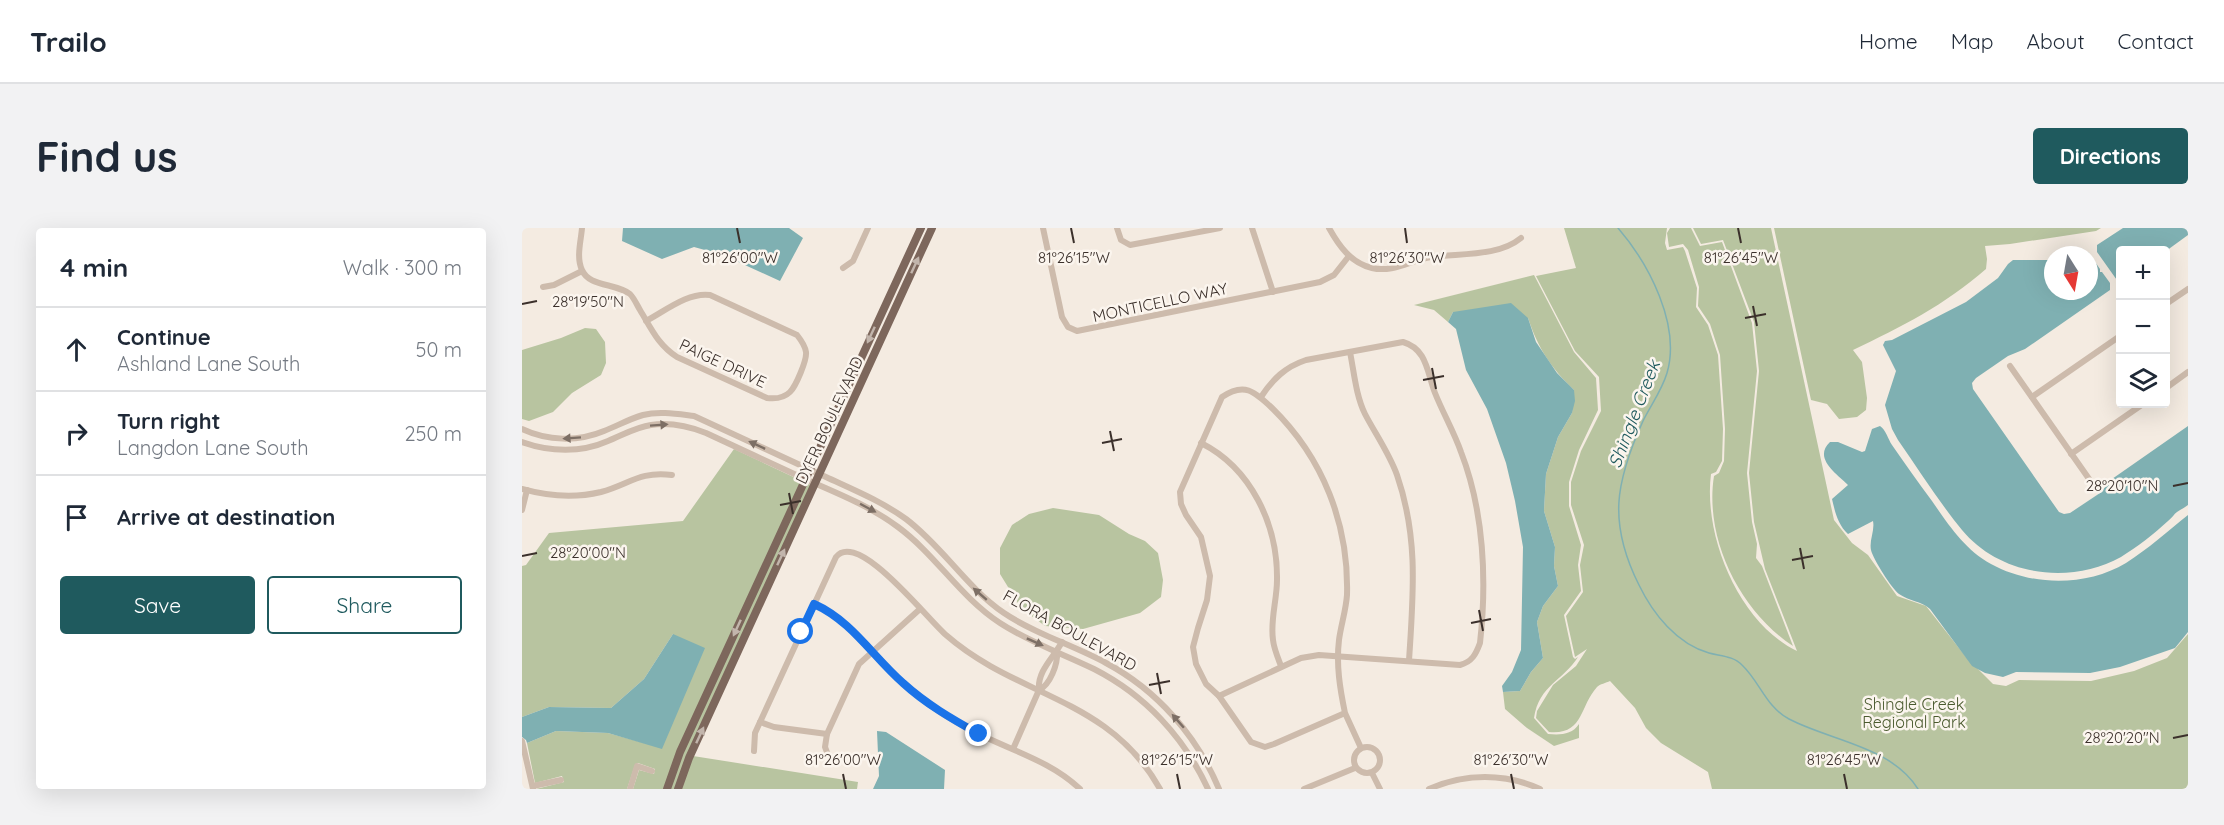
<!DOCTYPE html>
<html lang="en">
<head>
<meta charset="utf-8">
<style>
	:root { --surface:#fff; --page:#f2f2f3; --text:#1f2937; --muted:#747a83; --line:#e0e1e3; --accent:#1f5a5e }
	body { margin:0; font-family:Quicksand,sans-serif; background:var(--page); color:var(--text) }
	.controls { position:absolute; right:18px; top:18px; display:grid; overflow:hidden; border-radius:6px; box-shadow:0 6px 24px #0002 }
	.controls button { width:54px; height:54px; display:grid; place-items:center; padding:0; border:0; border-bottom:2px solid var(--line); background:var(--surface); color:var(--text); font:30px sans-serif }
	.compass { position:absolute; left:1522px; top:18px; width:54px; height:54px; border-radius:50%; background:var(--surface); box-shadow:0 6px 24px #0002; rotate:169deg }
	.stop { position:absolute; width:18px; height:18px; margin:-14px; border:4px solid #1a73e8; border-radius:50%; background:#fff }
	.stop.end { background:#1a73e8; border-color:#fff; box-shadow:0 2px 6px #0008 }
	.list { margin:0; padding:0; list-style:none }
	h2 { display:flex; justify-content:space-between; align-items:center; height:78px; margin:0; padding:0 24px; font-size:26px }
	h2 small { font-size:20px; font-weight:400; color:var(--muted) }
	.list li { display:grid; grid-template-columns:39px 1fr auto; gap:18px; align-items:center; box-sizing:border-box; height:84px; padding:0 24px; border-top:2px solid var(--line) }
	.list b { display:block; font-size:22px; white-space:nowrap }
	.list p { margin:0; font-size:20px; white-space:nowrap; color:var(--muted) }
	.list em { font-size:20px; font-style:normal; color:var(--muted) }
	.actions { display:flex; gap:12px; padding:18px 24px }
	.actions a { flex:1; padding:14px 0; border:2px solid var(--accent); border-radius:6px; text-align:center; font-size:21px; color:var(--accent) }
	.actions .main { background:var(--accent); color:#fff }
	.icon { flex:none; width:33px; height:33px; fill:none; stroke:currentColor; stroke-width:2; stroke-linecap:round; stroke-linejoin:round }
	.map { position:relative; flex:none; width:1666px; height:561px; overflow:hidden; border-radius:6px }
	header { display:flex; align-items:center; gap:36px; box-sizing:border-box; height:84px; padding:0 30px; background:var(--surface); border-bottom:2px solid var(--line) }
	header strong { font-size:28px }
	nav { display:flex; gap:33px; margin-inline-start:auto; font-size:21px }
	.intro { display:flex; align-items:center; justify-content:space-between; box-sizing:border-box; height:144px; padding:0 36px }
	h1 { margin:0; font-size:42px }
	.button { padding:15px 27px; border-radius:6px; background:var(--accent); color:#fff; font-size:21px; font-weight:700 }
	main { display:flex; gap:36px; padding:0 36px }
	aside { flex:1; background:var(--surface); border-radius:6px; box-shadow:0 6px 24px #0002 }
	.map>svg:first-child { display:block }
</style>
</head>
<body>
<header>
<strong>Trailo</strong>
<nav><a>Home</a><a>Map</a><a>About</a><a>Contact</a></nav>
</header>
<div class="intro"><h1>Find us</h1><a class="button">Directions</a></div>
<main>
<aside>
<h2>4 min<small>Walk · 300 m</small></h2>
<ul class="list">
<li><svg class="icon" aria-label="ahead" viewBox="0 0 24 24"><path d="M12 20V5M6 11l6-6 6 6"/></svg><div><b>Continue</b><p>Ashland Lane South</p></div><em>50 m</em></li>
<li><svg class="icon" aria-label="right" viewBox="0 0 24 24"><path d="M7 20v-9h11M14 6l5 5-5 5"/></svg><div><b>Turn right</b><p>Langdon Lane South</p></div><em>250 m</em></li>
<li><svg class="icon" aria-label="arrive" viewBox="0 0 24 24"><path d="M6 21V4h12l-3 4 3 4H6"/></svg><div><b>Arrive at destination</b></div></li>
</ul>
<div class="actions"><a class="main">Save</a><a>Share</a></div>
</aside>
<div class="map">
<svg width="1666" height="561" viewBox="0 0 1666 561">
	<rect width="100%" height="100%" fill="#f4ebe1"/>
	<g fill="#b8c4a0">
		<path d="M1042 0H1145L1143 15 1145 22 1161 19 1163 23 1175 60 1174 79 1186 97 1196 127 1201 201 1200 233 1194 244 1189 246C1181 308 1217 395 1275 423L1243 341 1232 294 1227 245 1237 143 1232 94 1201 12 1179 16 1171 0H1249L1312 292 1330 315 1346 327 1375 368 1404 378 1444 429 1471 456 1484 458 1497 452 1569 453 1612 443 1645 430 1666 406V561H1190L1186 544 1139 515 1124 500 1113 480 1088 453C1084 455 1078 456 1075 459 1057 479 1062 507 1027 504L1014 490 1015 483 1031 457 1054 438 1065 421 1053 429 1044 388 1061 364 1058 337 1062 317 1049 277V254L1059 223 1079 183 1077 149 1053 123 1014 48 1054 40Z"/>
		<path d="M1148 0H1169L1178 18 1200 14 1230 95 1235 143 1225 245 1230 294 1235 316 1234 330 1240 338 1271 418C1218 383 1182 311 1192 248L1197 245 1202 233 1203 201 1198 127 1188 96 1176 78 1177 59 1166 22 1161 16 1147 19 1145 5Z"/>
		<path d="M1252 0H1579L1574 3 1488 16 1463 18 1465 31 1464 41C1423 77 1379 99 1331 122L1340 134 1345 170 1344 182 1335 189 1317 191 1305 176 1289 172Z"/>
		<path d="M1012 47 1052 124 1074 150 1076 182 1057 222 1047 254V278L1059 317 1056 337 1059 363 1042 387 1051 429 1053 431 1056 429C1042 452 1017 457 1012 490L1026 506C1038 507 1050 507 1057 496V510L1032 518 1005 500 983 481 981 464 998 463 1009 444 1021 430 1015 394 1021 378 1036 358 1032 338 1033 319 1022 283 1024 246 1036 209 1050 185 1052 162C1029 140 1016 120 1006 90L931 84 926 94 912 82 892 77Z"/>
		<path d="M63 100 74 101 83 114 84 135 79 147 50 165 31 184 7 193 0 191V122L39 110Z"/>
		<path d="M212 221 280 253 142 561H111L117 542 132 546 133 541 116 535 113 537 105 561H14L42 554 40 548 13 555 5 515 34 503 86 505 140 520 151 406 122 451 89 480 27 479 0 489V338L4 337 27 305 161 293Z"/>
		<path d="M285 255 289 257 153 561H148L161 525Z"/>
		<path d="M531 280 577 287 607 306 623 313 636 325 641 352 639 369 618 385 561 401 523 398 499 380 478 346V320L490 297 507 286Z"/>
		<path d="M171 528 336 554 335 561H159Z"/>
	</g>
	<g fill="#7fb0b2">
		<path d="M101 0H267L281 10 258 53 201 27 172 19 140 31 100 13Z"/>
		<path d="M1601 0H1666V7L1644 23 1598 22 1597 55 1575 24V17Z"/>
		<path d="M1566 24 1578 41V44H1580L1588 55V62L1503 121 1486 128 1454 150 1450 155 1451 161 1537 284 1542 286 1548 285 1578 265 1590 251 1666 198V277C1662 280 1658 282 1655 284 1652 286 1650 290 1646 293 1632 306 1615 319 1599 329 1548 357 1478 348 1440 302 1417 274 1397 242 1376 212L1370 201 1363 177 1374 143 1361 117 1363 113 1370 112 1444 74 1476 50 1486 36 1491 32H1531V63H1567V27H1556Z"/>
		<path d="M989 75 1006 90 1014 114 1035 145 1052 162 1053 173 1050 185 1036 209 1024 246 1022 283 1033 319 1032 338 1036 358 1021 378 1015 394 1021 430 1009 444 998 463 981 464 980 458 990 444 999 422 1001 319 993 273 984 235 965 181 944 142 934 101 926 94 931 84Z"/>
		<path d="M1358 198C1364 202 1366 211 1370 217 1383 236 1396 254 1410 273 1426 296 1443 322 1469 336 1509 358 1564 359 1604 335 1626 321 1646 303 1666 287V404L1653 420 1598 439 1568 445 1494 444 1481 449 1463 445 1450 438 1408 381C1399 373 1387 373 1377 366 1370 361 1351 331 1349 322 1347 312 1353 303 1351 293L1326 306C1316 297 1313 284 1310 271L1326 257C1314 245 1291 230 1308 214H1316L1340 224 1343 223 1350 201Z"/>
		<path d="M151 406 183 420 140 521 86 505 34 503 5 515 4 512 0 509V489L27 479 89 480 122 451Z"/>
		<path d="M355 503 364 504 423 542 422 561H351L357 548Z"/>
	</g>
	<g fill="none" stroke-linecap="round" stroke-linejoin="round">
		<path stroke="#7fb0b2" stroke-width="1.5" d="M1096 0C1127 36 1159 97 1145 145 1140 162 1129 177 1121 193 1093 255 1086 295 1117 357 1131 386 1155 416 1187 425 1198 428 1212 428 1220 437 1238 454 1244 479 1267 491 1309 513 1369 518 1396 561"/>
		<g stroke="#cdbbac" stroke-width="6">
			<path d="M60 0C59 13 54 29 60 42 67 59 94 55 108 66 112 70 115 77 118 82 129 100 136 117 155 129L245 170C253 171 262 170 268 164 274 158 285 132 284 124 283 117 279 112 275 107L188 67C166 64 143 83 124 93"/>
			<path d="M521 0 540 89 546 99 555 103 798 54 812 47 827 28"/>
			<path d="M595 0 599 12 608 17 698 0"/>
			<path d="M730 0 751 64"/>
			<path d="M807 0C817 18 829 35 850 40 871 45 889 32 909 29 938 25 976 29 999 10"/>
			<path d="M321 40 331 33 346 0"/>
			<path d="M21 59 32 57 60 43"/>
			<path d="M1644 76 1666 61"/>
			<path d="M828 124C832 144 834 168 843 186 854 207 867 225 875 247 897 311 891 368 887 433"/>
			<path d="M1488 138 1572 258"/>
			<path d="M1644 160 1666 144"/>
			<path d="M1510 169 1598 108"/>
			<path d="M0 201C25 213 56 214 82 203 95 198 107 191 121 187 137 183 155 186 172 188 216 208 260 229 304 249 332 262 359 273 384 291 421 319 444 359 482 385 513 406 551 417 584 435 635 462 675 508 697 561"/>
			<path d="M0 214C28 224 59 225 86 213 101 207 114 199 129 197 149 194 166 198 184 205 217 220 250 236 283 251 315 265 348 278 376 299 414 327 438 369 478 395 507 414 541 426 572 441 623 467 662 509 686 561"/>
			<path d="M679 215C729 240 756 297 755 352 755 372 748 392 751 412 752 421 756 430 759 438"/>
			<path d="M1549 226 1621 176"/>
			<path d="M0 261C25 268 54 270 79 264 108 256 117 243 150 247"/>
			<path d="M0 282 5 262"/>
			<path d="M292 376C334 395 357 436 391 464 411 481 434 495 457 506 491 523 530 534 558 561"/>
			<path d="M517 462C528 457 536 436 535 424"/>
			<path d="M697 468 779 430 797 427 938 437C950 434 954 426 958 415 965 353 962 283 939 224 932 204 921 185 913 165 905 144 905 121 881 114L784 132C763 139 751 151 739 169"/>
			<path d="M823 485C818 461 814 437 817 412 819 397 824 382 825 367 827 296 801 230 750 180 732 163 722 154 700 169L658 264 659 276 664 287 679 309 688 348 685 372 676 400 671 419 674 436 684 456 697 468 729 514 743 519 752 516 823 485 839 520"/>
			<path d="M238 494 252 499 305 506"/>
			<path d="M0 513 11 561"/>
			<circle cx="845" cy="532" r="13"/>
			<path d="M491 521 517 462C515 443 532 429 540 414"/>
			<path d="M232 523 233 505 314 329C336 301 406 392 424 407 496 470 587 469 638 561"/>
			<path d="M308 532 303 519 305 506 337 436 398 381"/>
			<path d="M850 545 858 561"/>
			<path d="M11 558 39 552"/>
			<path d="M108 561 115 538 130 543"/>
			<path d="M782 561 833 540"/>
			<path d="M907 561C943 545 983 545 1018 561"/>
		</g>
		<g stroke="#7d675c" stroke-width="8">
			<path d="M145 561 158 524 399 0"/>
			<path d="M156 561 167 530 410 0"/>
		</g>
	</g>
	<defs><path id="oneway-solid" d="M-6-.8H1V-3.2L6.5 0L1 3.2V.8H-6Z" transform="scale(1.5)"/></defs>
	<g fill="#c2b5ac">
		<use href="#oneway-solid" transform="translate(393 37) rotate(-65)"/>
		<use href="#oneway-solid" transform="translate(349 107) rotate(115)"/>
		<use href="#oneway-solid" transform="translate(259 329) rotate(-65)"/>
		<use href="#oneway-solid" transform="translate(215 400) rotate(115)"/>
		<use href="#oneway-solid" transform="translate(178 507) rotate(-65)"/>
	</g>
	<g fill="#7d6f65">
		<use href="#oneway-solid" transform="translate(137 197) rotate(-4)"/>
		<use href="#oneway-solid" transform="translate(50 210) rotate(176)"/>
		<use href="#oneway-solid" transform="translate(235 217) rotate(-155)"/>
		<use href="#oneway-solid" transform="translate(346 280) rotate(28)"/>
		<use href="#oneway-solid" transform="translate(458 366) rotate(-139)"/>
		<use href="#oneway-solid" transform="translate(513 414) rotate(24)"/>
		<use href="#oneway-solid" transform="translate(656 493) rotate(-131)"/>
	</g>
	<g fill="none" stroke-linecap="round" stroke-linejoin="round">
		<path stroke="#1a73e8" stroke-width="8" d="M279 404 292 376C330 393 351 429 381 455 404 476 430 491 457 506"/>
	</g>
	<path fill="none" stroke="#3b302b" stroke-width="2" d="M215 0 218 15M549 0 552 15M883 0 885 15M1216 0 1219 15M0 76 15 73M1231 78 1235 98M1223 90 1244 86M910 140 914 161M901 152 922 148M588 203 592 223M580 215 600 211M1651 258 1666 255M267 265 271 286M258 277 279 273M1278 320 1282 341M0 328 15 325M1270 332 1291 328M957 382 961 403M949 395 969 391M635 445 639 466M627 457 648 453M1651 510 1666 507M321 546 324 561M655 546 658 561M989 546 992 561M1322 546 1325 561"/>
	<g text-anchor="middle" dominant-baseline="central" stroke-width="5" stroke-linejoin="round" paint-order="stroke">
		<g font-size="16" fill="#3b302b" stroke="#fbf5ee">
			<text transform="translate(638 74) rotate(-12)">MONTICELLO WAY</text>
			<text transform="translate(201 135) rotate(25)">PAIGE DRIVE</text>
			<text transform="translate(307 192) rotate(-65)">DYER BOULEVARD</text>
			<text transform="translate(548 402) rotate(29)">FLORA BOULEVARD</text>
		</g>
		<g font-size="16" fill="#4a5a2e" stroke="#fbf5ee">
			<text x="1392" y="476">Shingle Creek<tspan x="1392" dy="18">Regional Park</tspan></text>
		</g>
		<g font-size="18" font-style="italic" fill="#1f5a5e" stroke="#fbf5ee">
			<text transform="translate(1112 186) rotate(-69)">Shingle Creek</text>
		</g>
	</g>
	<g font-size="15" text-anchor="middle" fill="#3b302b" stroke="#fbf5ee" stroke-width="5" stroke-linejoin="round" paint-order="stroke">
		<text x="218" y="35">81°26'00"W</text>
		<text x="552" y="35">81°26'15"W</text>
		<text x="885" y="35">81°26'30"W</text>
		<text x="1219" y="35">81°26'45"W</text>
		<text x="66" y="79">28°19'50"N</text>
		<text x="1600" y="263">28°20'10"N</text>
		<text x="66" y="330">28°20'00"N</text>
		<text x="1600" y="515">28°20'20"N</text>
		<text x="321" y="537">81°26'00"W</text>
		<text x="655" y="537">81°26'15"W</text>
		<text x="989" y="537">81°26'30"W</text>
		<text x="1322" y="537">81°26'45"W</text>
	</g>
</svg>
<div class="controls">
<button>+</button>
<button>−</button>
<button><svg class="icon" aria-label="layers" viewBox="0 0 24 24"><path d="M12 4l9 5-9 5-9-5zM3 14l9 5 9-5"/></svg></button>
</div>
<svg class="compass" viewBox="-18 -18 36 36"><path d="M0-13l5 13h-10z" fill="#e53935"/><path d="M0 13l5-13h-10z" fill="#747a83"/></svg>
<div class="stop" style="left:279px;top:404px"></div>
<div class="stop end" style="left:457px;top:506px"></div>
</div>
</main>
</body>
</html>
